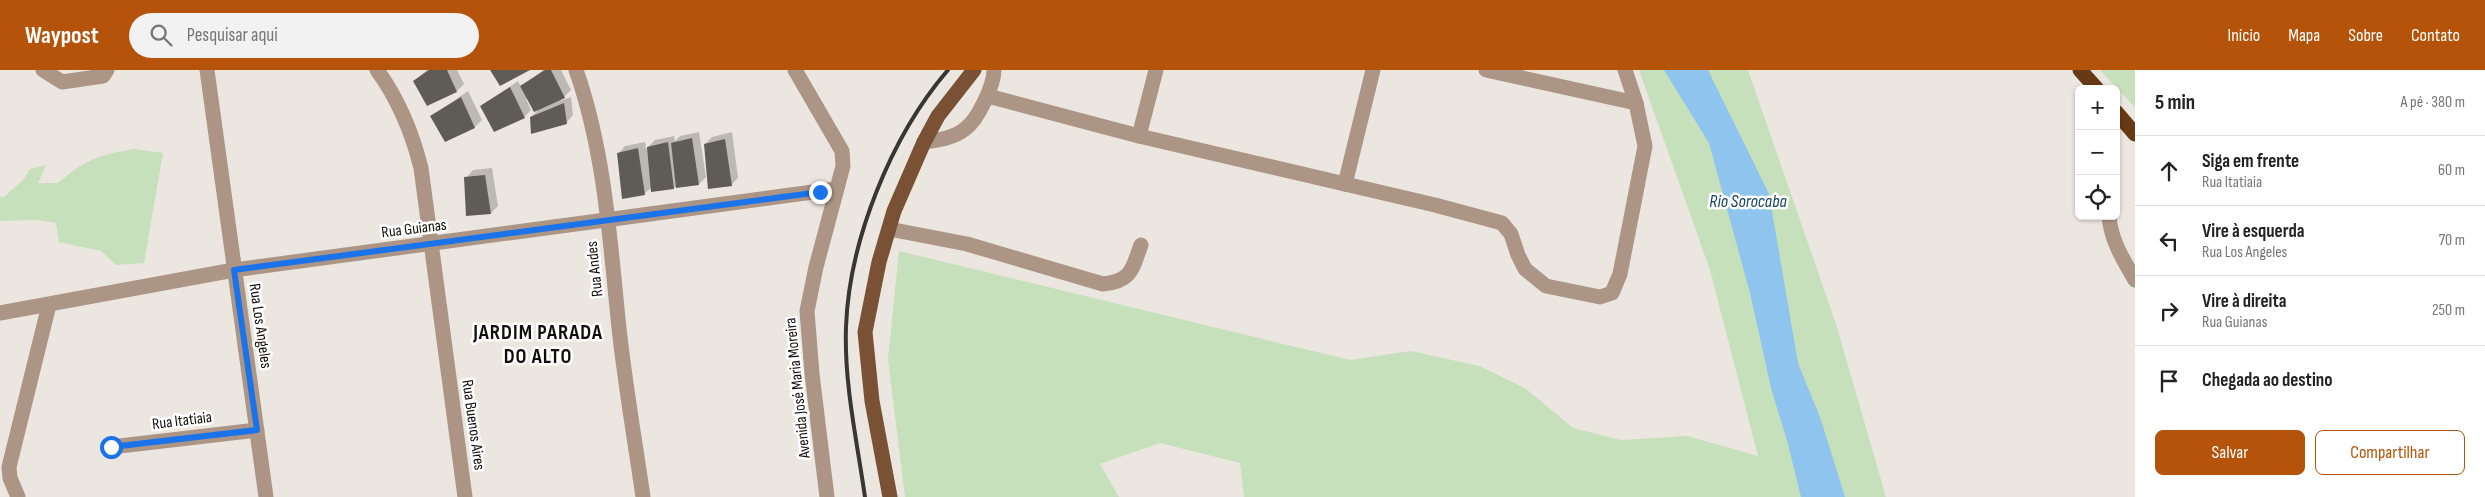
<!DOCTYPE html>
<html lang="pt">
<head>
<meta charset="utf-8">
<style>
	:root { --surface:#fff; --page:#f2f2f2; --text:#222; --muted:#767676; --line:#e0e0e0; --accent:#b45309 }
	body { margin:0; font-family:"Sofia Sans Condensed",sans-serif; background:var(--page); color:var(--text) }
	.controls { position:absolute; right:15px; top:15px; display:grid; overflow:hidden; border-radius:8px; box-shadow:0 1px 4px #0004 }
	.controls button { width:45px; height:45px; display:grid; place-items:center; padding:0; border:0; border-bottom:1px solid var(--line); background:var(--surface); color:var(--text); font:25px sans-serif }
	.stop { position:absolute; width:15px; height:15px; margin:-11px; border:4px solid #1a73e8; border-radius:50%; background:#fff }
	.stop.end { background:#1a73e8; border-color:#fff; box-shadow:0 1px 5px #0008 }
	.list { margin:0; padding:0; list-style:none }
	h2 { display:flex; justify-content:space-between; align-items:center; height:65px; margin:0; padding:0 20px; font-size:21px }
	h2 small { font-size:16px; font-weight:400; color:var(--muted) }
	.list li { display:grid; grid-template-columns:32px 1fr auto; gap:15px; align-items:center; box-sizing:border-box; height:70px; padding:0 20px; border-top:1px solid var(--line) }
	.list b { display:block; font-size:19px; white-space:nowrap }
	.list p { margin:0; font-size:16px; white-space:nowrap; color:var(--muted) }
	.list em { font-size:16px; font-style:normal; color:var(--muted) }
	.actions { display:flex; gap:10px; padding:15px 20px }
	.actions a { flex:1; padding:11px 0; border:1px solid var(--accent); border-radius:8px; text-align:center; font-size:18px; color:var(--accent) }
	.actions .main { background:var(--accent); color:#fff }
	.icon { flex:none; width:28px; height:28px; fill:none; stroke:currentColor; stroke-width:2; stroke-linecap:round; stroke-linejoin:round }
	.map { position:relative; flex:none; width:2135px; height:427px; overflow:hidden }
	header { display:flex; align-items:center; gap:30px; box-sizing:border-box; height:70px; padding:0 25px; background:var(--accent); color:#fff }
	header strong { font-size:24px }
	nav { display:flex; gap:28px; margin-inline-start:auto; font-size:18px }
	.search { width:350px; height:45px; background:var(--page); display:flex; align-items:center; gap:12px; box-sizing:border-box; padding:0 18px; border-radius:28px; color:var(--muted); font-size:19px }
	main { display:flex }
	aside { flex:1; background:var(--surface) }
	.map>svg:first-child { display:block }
</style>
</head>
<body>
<header>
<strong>Waypost</strong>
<div class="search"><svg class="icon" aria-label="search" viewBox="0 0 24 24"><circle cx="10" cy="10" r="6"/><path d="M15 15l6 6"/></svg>Pesquisar aqui</div>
<nav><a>Início</a><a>Mapa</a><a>Sobre</a><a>Contato</a></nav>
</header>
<main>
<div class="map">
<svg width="2135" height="427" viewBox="0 0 2135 427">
	<rect width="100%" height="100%" fill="#ebe6e0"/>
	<g fill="#c6e0bb">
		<path d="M1639 0H1748L1836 254 1886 427H1244L1240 393 1160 373 1100 394 1119 427H905L888 289 899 181 1350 290 1411 281 1479 296 1525 318 1573 358 1621 370 1687 366 1758 386 1710 200Z"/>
		<path d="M2100 0H2135V37Z"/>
		<path d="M135 79 163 83 144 193 116 195 101 181 59 172 56 153 36 150 0 151V127H4L24 109 30 99 46 95 38 113H58C86 89 99 85 135 79Z"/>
	</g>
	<path fill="#8ec4ee" d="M1664 0H1708L1769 124 1798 293 1821 350 1845 427H1801L1788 374 1771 318 1750 223 1709 73Z"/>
	<g fill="#0003">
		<path d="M427 0H457L464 14 457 21 427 35 414 11Z"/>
		<path d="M543 0H561L571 20 560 31 571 27 573 45 566 53 531 47 540 38 528 28 526 29 531 40 524 47 482 36 518 11 521 17Z"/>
		<path d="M468 21 482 50 475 57 432 46Z"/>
		<path d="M699 62 706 107 699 114 677 115 674 118 652 117 644 124 618 84 625 76 645 72 646 79 655 70 674 66 675 71 680 66Z"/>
		<path d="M732 62 738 108 731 115 705 74 712 67Z"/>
		<path d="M492 98 498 136 491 143 466 108 473 100Z"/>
	</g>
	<g fill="#5f5b56">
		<path d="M429 0H447L457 22 427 36 413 11Z"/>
		<path d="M490 0H530L500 16Z"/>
		<path d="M545 0H551L565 28 534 42 520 16Z"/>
		<path d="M510 17 525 48 494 62 480 36Z"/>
		<path d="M461 27 475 58 445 72 430 46Z"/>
		<path d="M564 33 567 54 531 64 530 47Z"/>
		<path d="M692 68 699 115 676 118 671 73Z"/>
		<path d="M725 69 732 116 708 119 704 74Z"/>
		<path d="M668 72 674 119 651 122 647 77Z"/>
		<path d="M638 78 645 125 622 129 617 83Z"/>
		<path d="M485 105 491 144 466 146 464 107Z"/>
	</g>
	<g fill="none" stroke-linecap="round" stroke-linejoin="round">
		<g stroke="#ad9586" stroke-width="15">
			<path d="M43 0 62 12 103 6 107 0"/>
			<path d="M207 0 266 427"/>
			<path d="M377 0C399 30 412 62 421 98L465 427"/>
			<path d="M576 0C605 82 610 172 619 258 625 314 635 371 643 427"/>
			<path d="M795 0 842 81 843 96 816 197 807 241 812 304 827 427"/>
			<path d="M1486 0 1636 33"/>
			<path d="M988 26 1139 66 1435 135 1502 153 1511 164 1518 185 1525 199 1546 216 1600 227 1612 223 1620 204 1645 76 1636 33 1625 0"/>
			<path d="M1139 66 1156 0"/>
			<path d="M924 72C938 70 954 68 965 59 978 50 994 15 994 0"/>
			<path d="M1345 114 1373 0"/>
			<path d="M2109 146C2111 171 2123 189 2135 210"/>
			<path d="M889 159 967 174 1103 214C1132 211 1132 199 1141 175"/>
			<path d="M0 243 234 200 835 119"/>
			<path d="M111 377 257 360"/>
			<path d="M18 427 10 408 9 397 49 235"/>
		</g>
		<path stroke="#7a5135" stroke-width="15" d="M890 427 872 331 865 262 879 192 894 141 924 72 938 46 974 0"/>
		<g stroke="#673915" stroke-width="15">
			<path d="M2080 0 2097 19"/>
			<path d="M2116 42 2135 64"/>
		</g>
		<path stroke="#383633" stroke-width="4" d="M865 427C857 371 844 314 846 257 849 171 891 66 948 0"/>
	</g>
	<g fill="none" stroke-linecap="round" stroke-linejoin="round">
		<path stroke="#1a73e8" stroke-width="6" d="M111 377 257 360 234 200 820 122"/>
	</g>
	<g text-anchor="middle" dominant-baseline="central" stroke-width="5" stroke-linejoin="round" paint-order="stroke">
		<g font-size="16" fill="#100e0c" stroke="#fff">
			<text transform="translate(414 159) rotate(-7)">Rua Guianas</text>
			<text transform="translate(595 199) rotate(-96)">Rua Andes</text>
			<text transform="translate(260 256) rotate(82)">Rua Los Angeles</text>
			<text transform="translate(798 318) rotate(-96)">Avenida José Maria Moreira</text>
			<text transform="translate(182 351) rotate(-7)">Rua Itatiaia</text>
			<text transform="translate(473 355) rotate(82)">Rua Buenos Aires</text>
		</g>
		<g font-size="18" font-style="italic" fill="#19435f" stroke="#fff">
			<text x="1748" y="131">Rio Sorocaba</text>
		</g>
		<g font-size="21" font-weight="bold" letter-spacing="1" fill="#100e0c" stroke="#fff">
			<text x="538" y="262">JARDIM PARADA<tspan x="538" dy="24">DO ALTO</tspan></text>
		</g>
	</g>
</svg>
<div class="controls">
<button>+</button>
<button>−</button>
<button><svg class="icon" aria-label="locate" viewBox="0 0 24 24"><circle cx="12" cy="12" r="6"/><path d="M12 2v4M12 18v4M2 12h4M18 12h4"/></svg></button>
</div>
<div class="stop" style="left:111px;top:377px"></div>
<div class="stop end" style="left:820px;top:122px"></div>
</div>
<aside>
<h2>5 min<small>A pé · 380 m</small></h2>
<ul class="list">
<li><svg class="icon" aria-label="ahead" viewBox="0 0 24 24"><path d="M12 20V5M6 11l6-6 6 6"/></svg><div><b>Siga em frente</b><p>Rua Itatiaia</p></div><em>60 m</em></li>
<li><svg class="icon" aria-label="left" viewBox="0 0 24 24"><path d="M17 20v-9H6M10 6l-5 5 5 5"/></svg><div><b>Vire à esquerda</b><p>Rua Los Angeles</p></div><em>70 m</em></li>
<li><svg class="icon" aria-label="right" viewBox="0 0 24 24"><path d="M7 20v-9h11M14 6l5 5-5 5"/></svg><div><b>Vire à direita</b><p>Rua Guianas</p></div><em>250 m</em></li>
<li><svg class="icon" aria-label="arrive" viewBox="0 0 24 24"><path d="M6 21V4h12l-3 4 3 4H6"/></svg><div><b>Chegada ao destino</b></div></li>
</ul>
<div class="actions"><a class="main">Salvar</a><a>Compartilhar</a></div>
</aside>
</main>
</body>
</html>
